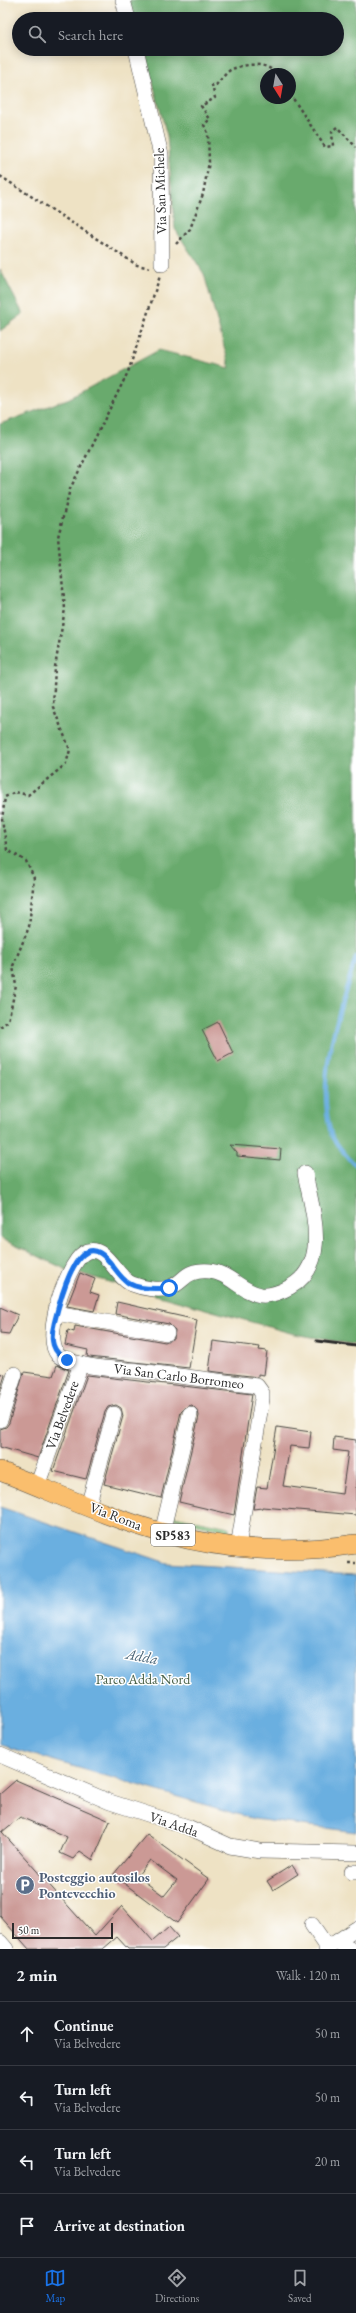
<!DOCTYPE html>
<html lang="en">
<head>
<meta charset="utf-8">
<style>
	:root { --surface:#171b24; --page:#242831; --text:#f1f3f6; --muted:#9ea1a6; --line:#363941; --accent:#1a73e8 }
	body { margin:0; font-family:"EB Garamond",serif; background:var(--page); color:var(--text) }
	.compass { position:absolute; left:260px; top:68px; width:36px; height:36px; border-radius:50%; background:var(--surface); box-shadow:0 2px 10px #0003; rotate:169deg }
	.scale { position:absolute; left:12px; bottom:10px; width:101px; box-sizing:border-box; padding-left:4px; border:2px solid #2b2b2b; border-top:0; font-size:11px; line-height:14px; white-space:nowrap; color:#2b2b2b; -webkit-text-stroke:3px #fff; paint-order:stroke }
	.stop { position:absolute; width:12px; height:12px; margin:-9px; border:3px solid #1a73e8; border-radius:50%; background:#fff }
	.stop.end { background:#1a73e8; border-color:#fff; box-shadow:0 1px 4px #0008 }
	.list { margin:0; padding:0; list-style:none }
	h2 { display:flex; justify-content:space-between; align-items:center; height:52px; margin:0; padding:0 16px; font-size:17px }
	h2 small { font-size:13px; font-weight:400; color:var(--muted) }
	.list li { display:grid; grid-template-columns:26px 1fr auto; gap:12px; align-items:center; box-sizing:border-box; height:64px; padding:0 16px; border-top:1px solid var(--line) }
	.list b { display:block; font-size:15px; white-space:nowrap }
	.list p { margin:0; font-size:13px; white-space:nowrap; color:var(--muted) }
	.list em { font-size:13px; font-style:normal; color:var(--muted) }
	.icon { flex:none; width:22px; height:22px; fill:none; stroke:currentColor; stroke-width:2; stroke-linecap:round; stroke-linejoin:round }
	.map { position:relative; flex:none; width:356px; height:1949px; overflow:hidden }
	.search { position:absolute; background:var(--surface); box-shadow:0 2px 10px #0003; left:12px; right:12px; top:12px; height:44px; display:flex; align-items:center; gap:10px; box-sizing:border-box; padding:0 14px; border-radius:22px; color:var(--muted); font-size:15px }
	.sheet { height:308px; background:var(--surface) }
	nav { display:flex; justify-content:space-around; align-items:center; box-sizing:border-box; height:56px; border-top:1px solid var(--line); background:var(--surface); font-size:11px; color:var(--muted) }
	nav a { display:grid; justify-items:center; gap:2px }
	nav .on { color:var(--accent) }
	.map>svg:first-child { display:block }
</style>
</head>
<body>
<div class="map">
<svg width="356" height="1949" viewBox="0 0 356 1949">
	<rect width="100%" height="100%" fill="#fff"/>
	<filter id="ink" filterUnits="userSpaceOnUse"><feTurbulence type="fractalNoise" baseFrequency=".025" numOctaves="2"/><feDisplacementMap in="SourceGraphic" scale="8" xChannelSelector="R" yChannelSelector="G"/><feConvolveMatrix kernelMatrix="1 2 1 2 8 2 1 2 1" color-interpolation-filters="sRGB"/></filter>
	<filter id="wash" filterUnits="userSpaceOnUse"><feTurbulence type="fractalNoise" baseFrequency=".012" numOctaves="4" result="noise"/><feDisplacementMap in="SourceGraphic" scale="16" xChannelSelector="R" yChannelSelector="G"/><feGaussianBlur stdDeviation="0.9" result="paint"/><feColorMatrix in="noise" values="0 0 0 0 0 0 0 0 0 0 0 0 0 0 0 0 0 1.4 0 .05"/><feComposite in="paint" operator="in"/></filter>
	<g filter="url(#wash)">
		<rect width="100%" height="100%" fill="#eee2c4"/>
		<path fill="#82c57e" stroke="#567854" d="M173 1510 174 1516 229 1527V1535L225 1534V1530L171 1518Z"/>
		<g fill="#69aa6d" stroke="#4a6a4c" fill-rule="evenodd">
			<path d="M126 0H356V1345L294 1334 67 1270 0 1238V424L70 398 159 350 230 368 204 274 175 229 167 136 144 49H337V19H134ZM266 74H290V98H266Z"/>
			<path d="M0 269 23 314 0 331Z"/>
		</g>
		<path fill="#6aafe0" stroke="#4a6d86" d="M0 1507 167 1563 356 1575V1832L254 1819 0 1745Z"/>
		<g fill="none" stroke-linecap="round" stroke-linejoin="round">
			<path stroke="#6aafe0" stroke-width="4" d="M356 957C339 1013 315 1075 331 1134 333 1140 350 1161 356 1165"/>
		</g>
		<g id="blocks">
			<g fill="#cb9995" fill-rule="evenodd">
				<path d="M218 1022 233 1053 218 1061 202 1030Z"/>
				<path d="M230 1145 281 1149 280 1160 237 1156V1153Z"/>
				<path d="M80 1273 95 1279 90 1292 99 1295 94 1311 67 1306Z"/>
				<path d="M117 1302 197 1320 189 1368 89 1357 87 1356 88 1350 65 1345 68 1330 74 1332 75 1326 165 1342 174 1338 175 1330 169 1324 115 1314Z"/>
				<path d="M0 1307 18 1315 9 1334 0 1333Z"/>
				<path d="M213 1341 260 1347 259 1350 267 1351 264 1375 258 1374V1377L209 1371Z"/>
				<path d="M57 1365 69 1370 38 1458 0 1447V1429L6 1427 9 1423 24 1372 53 1376Z"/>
				<path d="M0 1373 5 1375 0 1391Z"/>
				<path d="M87 1375 252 1394 234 1515 179 1502 199 1416 198 1411 192 1405 187 1406 181 1412 161 1498 104 1484 123 1416 121 1408 116 1405 108 1407 105 1412 86 1479 53 1471Z"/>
				<path d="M277 1427 311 1432 309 1448 290 1446 283 1486 342 1494 348 1452 333 1450 334 1437 356 1440V1515L262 1507V1508L253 1509 257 1487 267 1488Z"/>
				<path d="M16 1780 110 1821 93 1860 80 1851 73 1859 60 1853 67 1837 20 1817 2 1832 95 1936 122 1906 153 1941 169 1927 178 1937 163 1949H128L117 1937 103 1949H29L0 1916V1794Z"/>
				<path d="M147 1834 209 1879 177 1923 113 1875ZM150 1860 177 1880 164 1896 137 1876Z"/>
				<path d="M292 1865 298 1874 273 1890 267 1881Z"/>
			</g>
		</g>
	</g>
	<g filter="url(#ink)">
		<use href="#blocks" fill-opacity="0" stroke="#484642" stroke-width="1"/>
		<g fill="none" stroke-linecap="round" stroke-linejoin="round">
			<g stroke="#484642" stroke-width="16">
				<g id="minor">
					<path d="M123 0 128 19"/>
					<path d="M136 49 161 155 162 264"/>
					<path d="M56 1313 167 1333"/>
					<path d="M0 1420 15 1374"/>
					<path d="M37 1486 81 1364"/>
					<path d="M88 1506 114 1414"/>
					<path d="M162 1533 190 1414"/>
					<path d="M238 1547 262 1399V1393L257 1386C218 1381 179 1376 140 1371 120 1369 99 1369 80 1364 73 1362 63 1360 58 1355 47 1342 56 1307 61 1293 66 1281 75 1255 88 1251 107 1246 116 1278 132 1284 142 1288 158 1291 168 1288 186 1283 182 1269 210 1271 230 1273 241 1292 261 1295 272 1296 281 1292 290 1287 331 1264 312 1210 305 1173"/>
					<path d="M0 1755 110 1802 188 1827 230 1846 260 1851 356 1853"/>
					<path d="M352 1872H356"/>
					<path d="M312 1925 328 1948"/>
					<path d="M0 1942 6 1949"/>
					<path d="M337 1942 350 1949"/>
					<path d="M326 1949 356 1929"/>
				</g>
			</g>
			<g stroke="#484642" stroke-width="20">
				<path id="major" d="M0 1471C54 1492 108 1518 164 1533 227 1551 292 1554 356 1544"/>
			</g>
			<g stroke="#484642" stroke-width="2.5" stroke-dasharray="3 3" stroke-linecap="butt">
				<path d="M290 94 325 147 333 146 332 131 337 127 356 147"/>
				<path d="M0 176 137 265 150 268"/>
				<path d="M176 244 190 229 203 194 209 162 208 133 204 125 210 119 201 106 215 98 212 85H216C221 80 226 72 232 69 245 64 267 61 276 74"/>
				<path d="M0 1027 8 1021 16 986 13 966 29 927 34 878 26 861 7 850 2 819 5 797 15 792 28 795 66 764 70 750 53 707 55 667 65 609 58 537 70 489 128 372 160 276"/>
				<path d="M348 1563H356"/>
			</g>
			<use href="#minor" stroke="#fff" stroke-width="15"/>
			<use href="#major" stroke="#fabe6d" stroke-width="19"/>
			<path stroke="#2b2b2b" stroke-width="3" d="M317 1341 356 1346"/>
		</g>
	</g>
	<g fill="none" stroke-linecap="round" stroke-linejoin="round" filter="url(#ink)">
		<path stroke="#1a73e8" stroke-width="5" d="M67 1360C52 1352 50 1340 54 1324 58 1308 74 1237 100 1253 112 1260 117 1277 130 1284 141 1290 157 1289 169 1288"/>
	</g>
	<defs>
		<g id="parking-disc" transform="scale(1)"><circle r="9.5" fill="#5c6f8a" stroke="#fff"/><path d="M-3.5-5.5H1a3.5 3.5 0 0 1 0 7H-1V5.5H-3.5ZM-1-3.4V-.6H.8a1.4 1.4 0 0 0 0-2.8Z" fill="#fff"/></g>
	</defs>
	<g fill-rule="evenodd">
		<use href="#parking-disc" x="25" y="1885"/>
	</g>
	<g text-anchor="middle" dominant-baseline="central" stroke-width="3" stroke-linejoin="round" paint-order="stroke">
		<rect fill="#fff" stroke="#6b6b6b" stroke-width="1" x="151" y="1524" width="44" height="22" rx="3"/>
		<g font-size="13" font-weight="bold" fill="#2b2b2b">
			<text x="173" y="1535">SP583</text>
		</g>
		<g font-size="14" fill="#2b2b2b" stroke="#fff">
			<text transform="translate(160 191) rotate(-92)">Via San Michele</text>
			<text transform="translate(179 1376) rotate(7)">Via San Carlo Borromeo</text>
			<text transform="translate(62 1415) rotate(-70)">Via Belvedere</text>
			<text transform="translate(116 1516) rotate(21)">Via Roma</text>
			<text transform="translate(174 1824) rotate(19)">Via Adda</text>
		</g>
		<g font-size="14" fill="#496148" stroke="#fff">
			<text x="143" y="1679">Parco Adda Nord</text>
		</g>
		<g font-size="14" font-weight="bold" fill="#4e5e75" stroke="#fff" text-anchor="start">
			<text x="39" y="1877">Posteggio autosilos<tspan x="39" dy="16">Pontevecchio</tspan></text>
		</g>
		<g font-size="15" font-style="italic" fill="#446073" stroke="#fff">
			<text transform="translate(142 1656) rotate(10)">Adda</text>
		</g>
	</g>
</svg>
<svg class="compass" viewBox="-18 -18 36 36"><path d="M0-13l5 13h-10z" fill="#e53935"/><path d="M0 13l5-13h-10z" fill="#9ea1a6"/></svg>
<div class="scale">50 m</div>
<div class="stop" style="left:169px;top:1288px"></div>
<div class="stop end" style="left:67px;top:1360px"></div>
<div class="search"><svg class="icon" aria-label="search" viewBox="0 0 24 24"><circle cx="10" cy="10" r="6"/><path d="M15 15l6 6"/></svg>Search here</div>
</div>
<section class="sheet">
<h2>2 min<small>Walk · 120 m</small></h2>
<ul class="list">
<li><svg class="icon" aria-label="ahead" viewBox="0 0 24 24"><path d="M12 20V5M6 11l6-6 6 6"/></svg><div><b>Continue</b><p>Via Belvedere</p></div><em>50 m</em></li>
<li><svg class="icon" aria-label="left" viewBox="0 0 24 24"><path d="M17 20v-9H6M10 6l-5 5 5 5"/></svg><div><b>Turn left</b><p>Via Belvedere</p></div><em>50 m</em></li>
<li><svg class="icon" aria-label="left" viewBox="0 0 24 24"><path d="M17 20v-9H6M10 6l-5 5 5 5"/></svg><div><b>Turn left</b><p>Via Belvedere</p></div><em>20 m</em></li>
<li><svg class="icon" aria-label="arrive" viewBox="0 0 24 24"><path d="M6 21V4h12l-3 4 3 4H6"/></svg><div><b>Arrive at destination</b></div></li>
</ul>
</section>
<nav>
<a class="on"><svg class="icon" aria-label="map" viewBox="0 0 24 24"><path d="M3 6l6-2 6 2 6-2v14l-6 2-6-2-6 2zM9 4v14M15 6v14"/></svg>Map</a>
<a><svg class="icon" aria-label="directions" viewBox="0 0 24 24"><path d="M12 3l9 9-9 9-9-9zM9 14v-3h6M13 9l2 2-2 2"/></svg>Directions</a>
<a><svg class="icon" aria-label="saved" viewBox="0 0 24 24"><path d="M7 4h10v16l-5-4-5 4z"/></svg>Saved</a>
</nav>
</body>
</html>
